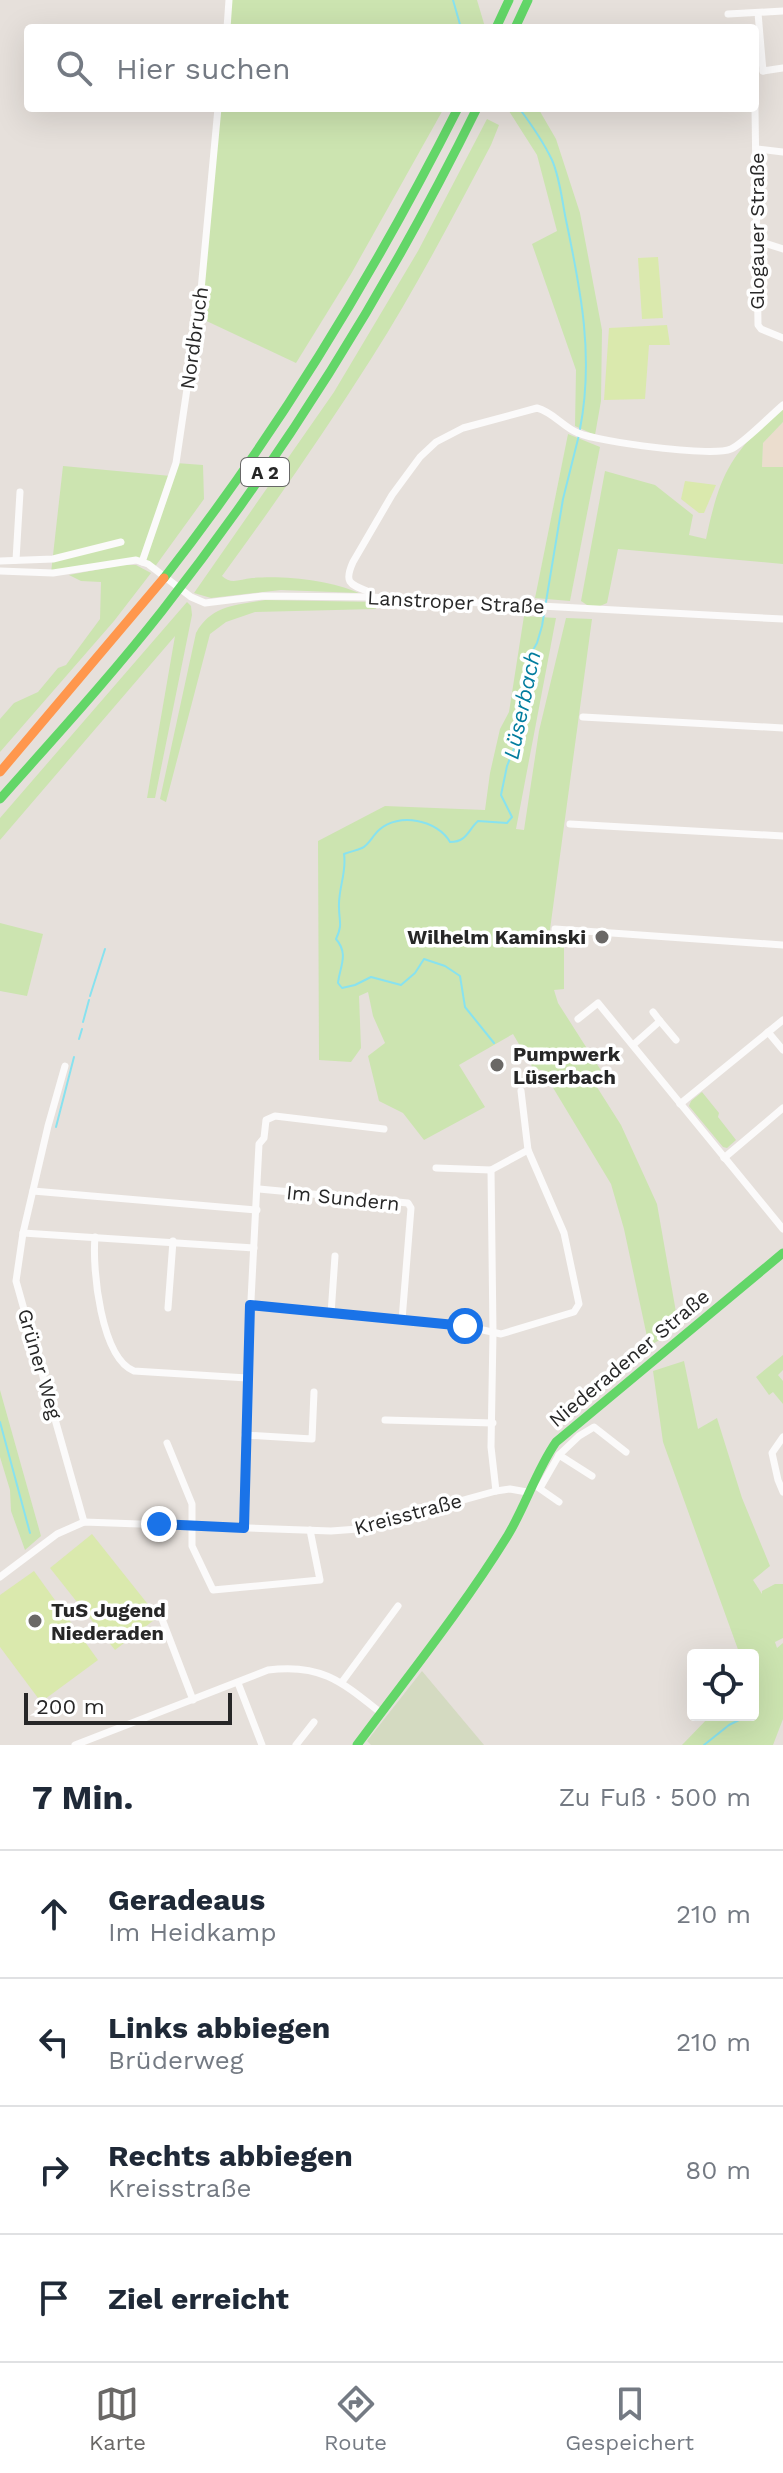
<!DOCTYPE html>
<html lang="de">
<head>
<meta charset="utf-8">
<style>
	:root { --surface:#fff; --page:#f6f6f7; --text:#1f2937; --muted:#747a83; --line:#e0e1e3; --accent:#6a6866 }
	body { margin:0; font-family:"Work Sans",sans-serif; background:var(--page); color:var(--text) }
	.controls { position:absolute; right:24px; bottom:24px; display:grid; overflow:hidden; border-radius:8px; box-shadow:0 8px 32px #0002 }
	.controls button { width:72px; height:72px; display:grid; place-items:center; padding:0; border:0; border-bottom:2px solid var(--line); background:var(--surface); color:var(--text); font:40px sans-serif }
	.scale { position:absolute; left:24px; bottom:20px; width:208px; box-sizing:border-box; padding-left:8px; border:4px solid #272727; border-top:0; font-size:22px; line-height:28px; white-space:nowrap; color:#272727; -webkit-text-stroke:6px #fff; paint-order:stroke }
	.stop { position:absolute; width:24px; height:24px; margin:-18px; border:6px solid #1a73e8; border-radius:50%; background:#fff }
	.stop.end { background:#1a73e8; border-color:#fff; box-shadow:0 2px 8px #0008 }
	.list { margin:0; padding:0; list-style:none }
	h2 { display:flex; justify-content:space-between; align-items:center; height:104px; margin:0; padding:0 32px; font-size:34px }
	h2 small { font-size:26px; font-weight:400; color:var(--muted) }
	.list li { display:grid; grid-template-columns:52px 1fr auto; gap:24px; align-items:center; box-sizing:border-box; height:128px; padding:0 32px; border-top:2px solid var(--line) }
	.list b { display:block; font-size:30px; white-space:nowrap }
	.list p { margin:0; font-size:26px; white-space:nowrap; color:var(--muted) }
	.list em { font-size:26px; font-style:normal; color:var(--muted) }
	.icon { flex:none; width:44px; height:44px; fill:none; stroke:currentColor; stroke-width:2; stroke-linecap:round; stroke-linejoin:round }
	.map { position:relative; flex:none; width:783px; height:1745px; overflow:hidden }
	.search { position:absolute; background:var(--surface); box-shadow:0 8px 32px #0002; left:24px; right:24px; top:24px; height:88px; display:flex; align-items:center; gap:20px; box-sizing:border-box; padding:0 28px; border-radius:8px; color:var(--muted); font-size:30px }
	.sheet { height:616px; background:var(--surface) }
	nav { display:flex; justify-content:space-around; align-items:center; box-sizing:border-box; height:112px; border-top:2px solid var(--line); background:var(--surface); font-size:22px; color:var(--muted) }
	nav a { display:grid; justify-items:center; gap:4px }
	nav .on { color:var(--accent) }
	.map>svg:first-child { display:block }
</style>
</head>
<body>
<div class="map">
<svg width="783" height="1745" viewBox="0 0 783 1745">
	<rect width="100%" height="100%" fill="#e6e0db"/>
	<path fill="#ebddce" d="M783 422V467H762L763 443Z"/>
	<g fill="#cce4b0">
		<path d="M229 0H477L485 27 227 28Z"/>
		<path d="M219 108H444L351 274 296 363 198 317Z"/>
		<path d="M507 108H538L556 139 580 213 602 330 601 401 595 435 575 426 576 370 532 244 557 231 537 155Z"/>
		<path d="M487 119 499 125 491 145C453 217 415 290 371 359 324 433 274 505 222 576 231 585 240 579 252 578 282 575 331 580 359 593L281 590 211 598 194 593 334 392 418 251Z"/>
		<path d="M783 408V422L763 443 762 467H783V564L618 549 607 603 593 609 581 601 605 471 655 485 693 515 689 535 706 539C720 473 731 452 783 408Z"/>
		<path d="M568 434 600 447 570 601 535 598Z"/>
		<path d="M176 463 203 465 204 499 154 568 143 562 51 573 63 466 171 476Z"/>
		<path d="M122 565H136L151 573 114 621 0 752V719L14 703 38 692 58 668 66 665 100 619 101 582 81 581 69 575Z"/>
		<path d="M265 600 377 602 376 609 255 612 226 622 210 634 166 802 160 799 196 633C211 605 237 605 265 600Z"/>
		<path d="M187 602 191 606 192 615 155 798H147L175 636 0 840V818Z"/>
		<path d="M524 616 556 618 516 829 524 830 539 731 566 618 592 619 549 937 564 944V989L554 990 558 1003 602 1072 595 1084 621 1125 657 1204 679 1329 649 1346 624 1229 611 1184 549 1081 558 1075 533 1068 513 1034 459 1065 485 1107 424 1140 403 1113 379 1101 368 1056 385 1043 373 1016 368 992 359 996 361 1048 351 1062 319 1060 318 841 385 806 485 810 490 773 500 729 509 712Z"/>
		<path d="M0 923 43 934 27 996 0 991Z"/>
		<path d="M702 1092 719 1113 718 1117 736 1140 727 1148 723 1147 689 1106 691 1101Z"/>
		<path d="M783 1355V1370L778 1375 783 1381V1404L773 1392 769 1395 756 1377Z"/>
		<path d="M684 1361 698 1429 717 1418 742 1498 770 1566 753 1580 762 1594V1591L775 1584H783V1638L775 1642 777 1648 783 1643V1719L773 1745H682L711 1715H753V1655H740L663 1442 653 1371Z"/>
		<path d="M0 1390 41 1536 25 1550 11 1511 10 1490 0 1457Z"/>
	</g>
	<path fill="#d4dac1" d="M422 1671 484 1745H371L367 1741Z"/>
	<g fill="#dae9ad">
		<path d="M658 257 663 318 642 319 638 258Z"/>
		<path d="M667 325 670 345H649L645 399 604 400 609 328Z"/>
		<path d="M685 481 716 485 704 513H699L681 499Z"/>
		<path d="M92 1534 158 1617 115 1650 50 1568Z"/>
		<path d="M34 1571 98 1660 41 1702 0 1647V1595Z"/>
	</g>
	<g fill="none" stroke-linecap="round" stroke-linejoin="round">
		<g stroke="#88e2ef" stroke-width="2">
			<path d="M453 0 461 28"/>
			<path d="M519 108C531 124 543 141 552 160 560 178 562 201 566 220 581 291 594 357 580 429"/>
			<path d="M90 996 105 949"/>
			<path d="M83 1022 89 1000"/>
			<path d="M79 1039 82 1029"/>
			<path d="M494 1043 465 1007 460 976 445 966 424 959 415 973 401 985 371 977 355 985 342 988 338 983C340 966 349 954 336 939 343 924 339 922 339 907 338 889 347 872 344 854 351 851 356 851 362 848 369 845 373 835 379 830 398 812 438 820 450 842 467 842 468 830 478 821L507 823 512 817 501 795 507 766 519 736 523 699 532 679 528 659 537 643 542 626 563 499 579 435"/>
			<path d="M56 1127 74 1057"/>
			<path d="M0 1422 30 1533"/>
			<path d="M753 1713 756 1710"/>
			<path d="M704 1745 729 1725 749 1715"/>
		</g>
		<g stroke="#fbfafa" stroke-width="7">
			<path d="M758 13 763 71"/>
			<path d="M728 14 783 11"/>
			<path d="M227 28 229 0"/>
			<path d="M763 71 783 68"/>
			<path d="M755 108 758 325 761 329 783 338"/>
			<path d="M757 149 783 152"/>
			<path d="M758 241 783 249"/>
			<path d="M16 560 20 492"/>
			<path d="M0 561 53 559 121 542"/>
			<path d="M142 562 176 463 200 301 218 108"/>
			<path d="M0 571 53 573 136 560 148 564 191 597 205 603 263 596 370 597 783 619"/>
			<path d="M370 597 367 591C349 584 344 582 353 562L392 495 420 457 436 442 463 428 537 408C553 412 563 427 578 433 599 442 712 457 731 449 743 444 771 415 783 405"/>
			<path d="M583 717 783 728"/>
			<path d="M570 824 783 836"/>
			<path d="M555 929 783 945"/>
			<path d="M578 1019 598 1003 783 1229"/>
			<path d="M660 1021 676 1040"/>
			<path d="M768 1032 783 1050"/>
			<path d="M633 1045 660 1021 653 1012"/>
			<path d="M65 1066 48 1126 23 1233 16 1281 84 1522"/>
			<path d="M680 1104 783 1020"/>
			<path d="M724 1158 783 1108"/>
			<path d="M436 1168 491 1170 528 1150 521 1091"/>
			<path d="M491 1170 493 1333 491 1447 496 1491"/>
			<path d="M259 1189 408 1203 411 1208 402 1320"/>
			<path d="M33 1191 257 1210"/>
			<path d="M23 1233 254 1248"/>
			<path d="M95 1237C92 1269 101 1358 134 1371L247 1378"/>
			<path d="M250 1305 465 1326 501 1334 574 1312 579 1304 564 1233 528 1150"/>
			<path d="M168 1308 173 1241"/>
			<path d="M331 1314 335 1256"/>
			<path d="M385 1420 493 1423"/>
			<path d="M245 1435 312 1439 314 1392"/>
			<path d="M783 1437 772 1453 778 1480 783 1492"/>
			<path d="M167 1443 192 1504V1546L213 1590 320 1580 310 1530"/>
			<path d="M559 1455 579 1436 594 1427 626 1452"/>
			<path d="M536 1486 559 1502"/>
			<path d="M540 1488 559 1455 592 1476"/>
			<path d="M244 1528 247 1378 259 1144 264 1138 266 1120 275 1116 384 1129"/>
			<path d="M0 1577 57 1534 84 1522 331 1531 358 1529 496 1491 510 1489 527 1492"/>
			<path d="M165 1608 162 1619 193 1700"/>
			<path d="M342 1682 398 1606"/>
			<path d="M238 1683 262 1745"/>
			<path d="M75 1745 268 1670C321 1663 342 1682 381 1713"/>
			<path d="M296 1745 314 1722"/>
		</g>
		<g stroke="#63d668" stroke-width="9">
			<path d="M496 28 509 0"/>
			<path d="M515 28 528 0"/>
			<path d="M164 578C279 431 374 274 458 108"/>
			<path d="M0 799C55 737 111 676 162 611 285 454 389 287 477 108"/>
			<path d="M357 1745C408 1676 463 1608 508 1535 526 1505 536 1471 556 1442L783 1253"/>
		</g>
		<path stroke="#ff974d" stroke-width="9" d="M0 772 164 578"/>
	</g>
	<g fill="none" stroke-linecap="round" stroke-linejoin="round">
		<path stroke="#1a73e8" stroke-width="10" d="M159 1524 244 1528 250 1305 465 1326"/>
	</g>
	<g fill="#6a6866" stroke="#fff" stroke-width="3">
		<circle cx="602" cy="937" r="8"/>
		<circle cx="497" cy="1065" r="8"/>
		<circle cx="35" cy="1621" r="8"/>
	</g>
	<g text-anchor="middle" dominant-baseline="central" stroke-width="7" stroke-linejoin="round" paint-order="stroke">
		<rect fill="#fff" stroke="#686868" stroke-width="2" x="241" y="458" width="48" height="28" rx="6"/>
		<g font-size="18" font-weight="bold" fill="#272727">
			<text x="265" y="472">A 2</text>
		</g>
		<g font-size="20" fill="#272727" stroke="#fff">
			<text transform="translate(757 231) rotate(-90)">Glogauer Straße</text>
			<text transform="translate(194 338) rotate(-82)">Nordbruch</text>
			<text transform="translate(456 602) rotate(3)">Lanstroper Straße</text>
			<text transform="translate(343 1198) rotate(6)">Im Sundern</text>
			<text transform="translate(629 1358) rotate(-40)">Niederadener Straße</text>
			<text transform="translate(40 1364) rotate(74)">Grüner Weg</text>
			<text transform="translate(408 1514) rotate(-15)">Kreisstraße</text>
		</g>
		<g font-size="20" font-weight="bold" fill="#272727" stroke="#fff" text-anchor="start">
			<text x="586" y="937" text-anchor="end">Wilhelm Kaminski</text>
			<text x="513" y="1054">Pumpwerk<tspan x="513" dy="23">Lüserbach</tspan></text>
			<text x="51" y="1610">TuS Jugend<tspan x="51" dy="23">Niederaden</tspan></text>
		</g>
		<g font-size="22" font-style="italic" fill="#037d9f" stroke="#fff">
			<text transform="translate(522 705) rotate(-78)">Lüserbach</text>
		</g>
	</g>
</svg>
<div class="controls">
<button><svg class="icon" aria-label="locate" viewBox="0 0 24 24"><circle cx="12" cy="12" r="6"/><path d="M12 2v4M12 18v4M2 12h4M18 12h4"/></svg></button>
</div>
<div class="scale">200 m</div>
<div class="stop" style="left:465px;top:1326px"></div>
<div class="stop end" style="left:159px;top:1524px"></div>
<div class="search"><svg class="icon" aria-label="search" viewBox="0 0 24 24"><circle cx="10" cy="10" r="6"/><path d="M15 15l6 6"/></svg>Hier suchen</div>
</div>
<section class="sheet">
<h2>7 Min.<small>Zu Fuß · 500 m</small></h2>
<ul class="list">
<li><svg class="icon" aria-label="ahead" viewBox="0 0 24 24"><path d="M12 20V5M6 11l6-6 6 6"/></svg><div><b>Geradeaus</b><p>Im Heidkamp</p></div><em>210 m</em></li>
<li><svg class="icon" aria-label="left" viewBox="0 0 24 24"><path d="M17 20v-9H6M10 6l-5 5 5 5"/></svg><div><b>Links abbiegen</b><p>Brüderweg</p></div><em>210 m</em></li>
<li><svg class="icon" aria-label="right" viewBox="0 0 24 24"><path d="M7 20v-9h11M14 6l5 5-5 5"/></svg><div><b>Rechts abbiegen</b><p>Kreisstraße</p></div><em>80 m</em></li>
<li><svg class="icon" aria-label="arrive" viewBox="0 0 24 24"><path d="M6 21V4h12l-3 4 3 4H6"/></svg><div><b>Ziel erreicht</b></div></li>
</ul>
</section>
<nav>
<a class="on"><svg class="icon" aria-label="map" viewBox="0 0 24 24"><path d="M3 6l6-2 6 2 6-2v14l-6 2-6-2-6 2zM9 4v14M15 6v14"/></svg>Karte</a>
<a><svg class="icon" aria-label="directions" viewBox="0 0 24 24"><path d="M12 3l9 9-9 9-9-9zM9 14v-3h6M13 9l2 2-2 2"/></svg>Route</a>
<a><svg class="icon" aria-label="saved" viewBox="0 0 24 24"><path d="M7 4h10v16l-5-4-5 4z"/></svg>Gespeichert</a>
</nav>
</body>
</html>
